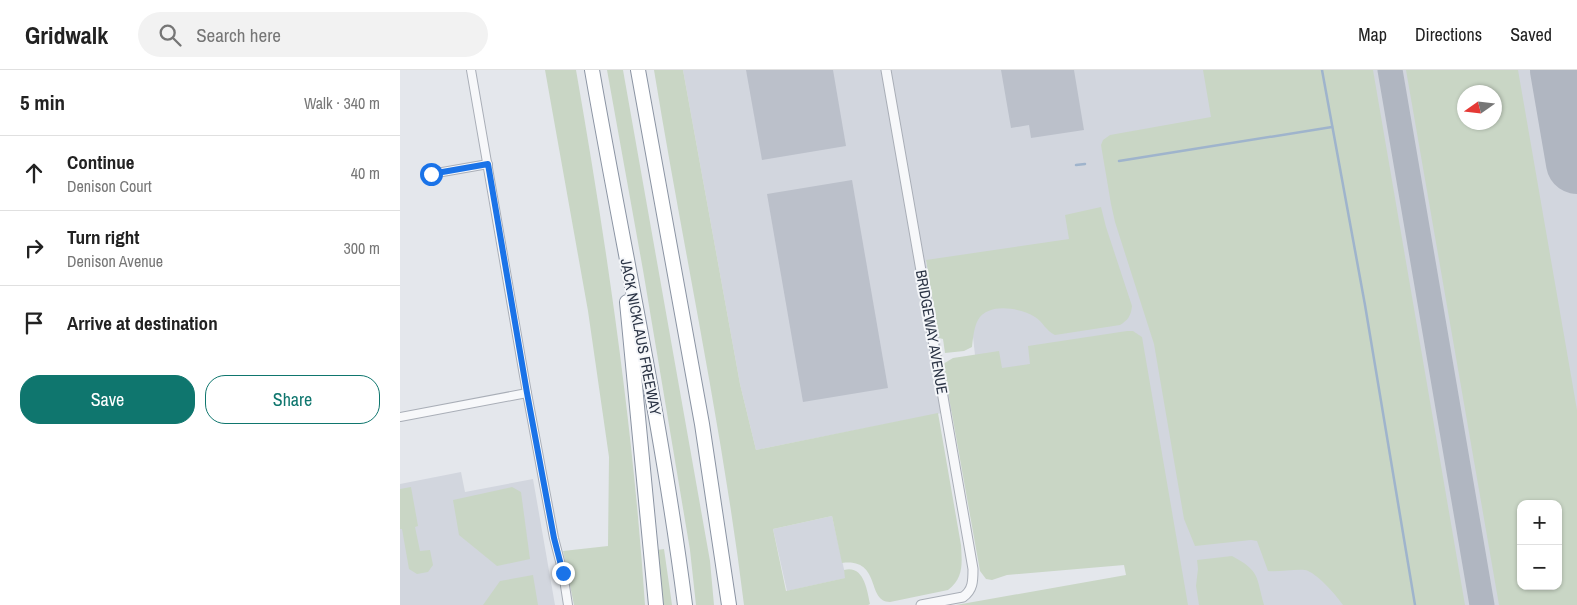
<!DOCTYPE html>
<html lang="en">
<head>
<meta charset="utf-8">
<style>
	:root { --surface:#fff; --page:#f2f2f2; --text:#222; --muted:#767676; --line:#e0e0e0; --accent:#0f766e }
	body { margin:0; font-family:"Archivo Narrow",sans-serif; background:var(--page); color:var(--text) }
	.controls { position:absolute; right:15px; bottom:15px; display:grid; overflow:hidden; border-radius:10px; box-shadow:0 1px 4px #0004 }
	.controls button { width:45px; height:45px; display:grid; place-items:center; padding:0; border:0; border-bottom:1px solid var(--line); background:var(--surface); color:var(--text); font:25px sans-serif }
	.compass { position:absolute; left:1057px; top:15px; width:45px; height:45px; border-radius:50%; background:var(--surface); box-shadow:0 1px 4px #0004; rotate:256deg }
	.stop { position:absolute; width:15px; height:15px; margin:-11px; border:4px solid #1a73e8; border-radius:50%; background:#fff }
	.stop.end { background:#1a73e8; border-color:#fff; box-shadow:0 1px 5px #0008 }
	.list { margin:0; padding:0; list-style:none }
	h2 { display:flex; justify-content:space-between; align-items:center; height:65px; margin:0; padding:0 20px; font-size:21px }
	h2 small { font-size:16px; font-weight:400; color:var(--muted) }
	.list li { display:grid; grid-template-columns:32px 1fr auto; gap:15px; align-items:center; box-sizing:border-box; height:75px; padding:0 20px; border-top:1px solid var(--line) }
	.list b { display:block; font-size:19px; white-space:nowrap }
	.list p { margin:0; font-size:16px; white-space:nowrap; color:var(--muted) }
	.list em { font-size:16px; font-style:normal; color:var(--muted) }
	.actions { display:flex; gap:10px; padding:15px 20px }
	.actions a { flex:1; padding:11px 0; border:1px solid var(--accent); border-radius:20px; text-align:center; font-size:18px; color:var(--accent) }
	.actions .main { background:var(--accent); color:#fff }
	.icon { flex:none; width:28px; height:28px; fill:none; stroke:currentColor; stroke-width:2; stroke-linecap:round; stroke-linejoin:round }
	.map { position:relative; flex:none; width:1177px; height:535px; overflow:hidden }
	header { display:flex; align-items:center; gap:30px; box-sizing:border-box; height:70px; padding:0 25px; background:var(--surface); border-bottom:1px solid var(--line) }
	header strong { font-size:24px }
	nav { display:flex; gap:28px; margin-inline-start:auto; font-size:18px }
	.search { width:350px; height:45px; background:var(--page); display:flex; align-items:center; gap:12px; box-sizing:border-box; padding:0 18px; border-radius:28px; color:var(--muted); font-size:19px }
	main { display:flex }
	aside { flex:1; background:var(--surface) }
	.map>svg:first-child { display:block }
</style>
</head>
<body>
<header>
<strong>Gridwalk</strong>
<div class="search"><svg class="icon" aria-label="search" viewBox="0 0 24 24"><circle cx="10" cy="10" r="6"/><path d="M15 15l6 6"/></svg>Search here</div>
<nav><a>Map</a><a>Directions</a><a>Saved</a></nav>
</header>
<main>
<aside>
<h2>5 min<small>Walk · 340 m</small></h2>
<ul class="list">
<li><svg class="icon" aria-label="ahead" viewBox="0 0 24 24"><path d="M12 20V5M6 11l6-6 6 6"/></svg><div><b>Continue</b><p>Denison Court</p></div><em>40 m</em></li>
<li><svg class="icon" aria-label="right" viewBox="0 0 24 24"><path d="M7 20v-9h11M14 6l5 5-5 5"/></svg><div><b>Turn right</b><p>Denison Avenue</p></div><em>300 m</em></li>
<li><svg class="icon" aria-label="arrive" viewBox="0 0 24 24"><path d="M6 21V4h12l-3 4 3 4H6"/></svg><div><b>Arrive at destination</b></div></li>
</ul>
<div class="actions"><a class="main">Save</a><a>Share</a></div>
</aside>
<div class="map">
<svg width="1177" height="535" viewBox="0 0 1177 535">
	<rect width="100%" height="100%" fill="#e4e7ec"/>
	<g fill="#d2d6de" fill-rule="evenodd">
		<path d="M283 0H1177V535H762L578 313 570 239 526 191 552 341 356 380 340 314ZM1064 22H1094V52H1064ZM1121 434H1158V516H1121Z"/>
		<path d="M61 402 65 422 133 409 155 535H0V414Z"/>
		<path d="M432 446 446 508 387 521 373 459Z"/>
	</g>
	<g fill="#c9d6c5" fill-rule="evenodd">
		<path d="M145 0H176C207 177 233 355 245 535H174L163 481 208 476 209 387 188 241Z"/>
		<path d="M207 0H223L310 491 314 535H296L290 480 243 200Z"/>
		<path d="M254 0H283L340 314 356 380 538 343 561 475C562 493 564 508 548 520L490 532C466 532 482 488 442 493L432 446 373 459 386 521 445 508 444 500C464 495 467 520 470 534L468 535H344C322 356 283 178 254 0Z"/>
		<path d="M803 0H973L1065 535H943C936 525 916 502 905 500 895 499 879 502 868 501L857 471 851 470 795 476 784 449 754 274 715 152 711 134 701 75 703 70 710 65 811 47Z"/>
		<path d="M1006 0H1118L1177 340V535H1099ZM1064 22H1094V52H1064ZM1121 434H1158V516H1121Z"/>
		<path d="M701 137 706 157 732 236C731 246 728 250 720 255L655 265C646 261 643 252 635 247 621 238 588 232 578 250 574 257 573 268 572 277L564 281 545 283 543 269 539 268 526 190 669 169 665 145Z"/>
		<path d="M727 261H733L742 267 788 535H556L726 505 724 495 607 505 592 510 586 509 580 501 543 294 553 288 599 281 602 298 630 294 628 276Z"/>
		<path d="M11 417 18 456 15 457 20 481 30 480 33 495 28 502 17 504 9 499 2 459H0V419Z"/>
		<path d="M112 417 121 422 130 489 97 496 59 465 53 430Z"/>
		<path d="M264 479 272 535H260L257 480Z"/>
		<path d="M832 486C860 501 856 506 864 535H799L796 516 798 499 797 490Z"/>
		<path d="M133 505 138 535H83L100 511Z"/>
	</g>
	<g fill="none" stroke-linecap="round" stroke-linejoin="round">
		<g stroke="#9fb4cc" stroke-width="2.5">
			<path d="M922 0 965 235 1015 535"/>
			<path d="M719 91 932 57"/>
			<path d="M676 95 685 94"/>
		</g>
		<path stroke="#b0b6c1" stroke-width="25" d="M990 0 1082 535"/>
		<path stroke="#b0b6c1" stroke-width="62" d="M1161 0 1177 93"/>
	</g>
	<g fill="#bbc0ca">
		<path d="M346 0H433L446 76 362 90Z"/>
		<path d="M601 0H674L684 60 631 68 629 55 611 58Z"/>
		<path d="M452 110 488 318 403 332 367 124Z"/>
	</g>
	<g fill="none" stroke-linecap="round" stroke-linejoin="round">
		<g stroke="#a9aeb7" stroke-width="10">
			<g id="minor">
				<path d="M71 0 127 323 154 468 163 503 168 535"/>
				<path d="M31 104 88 94"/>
				<path d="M0 347 127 323"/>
			</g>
		</g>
		<g stroke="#a9aeb7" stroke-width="11">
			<path id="tertiary" d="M486 0 573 499C573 511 573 520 563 527L521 535"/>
		</g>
		<g stroke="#8b94a3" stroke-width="16">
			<g id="motorway">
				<path d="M192 0C223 178 262 355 285 535"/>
				<path d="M238 0 302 354 329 535"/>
				<path d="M227 232 256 535"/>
			</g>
		</g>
		<use href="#minor" stroke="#f7f8fa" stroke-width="8"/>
		<use href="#tertiary" stroke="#f7f8fa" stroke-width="9"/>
		<use href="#motorway" stroke="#fff" stroke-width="14"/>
	</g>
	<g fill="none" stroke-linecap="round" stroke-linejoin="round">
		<path stroke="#1a73e8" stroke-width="6" d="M31 104 88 94 127 323 154 468 163 503"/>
	</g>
	<g text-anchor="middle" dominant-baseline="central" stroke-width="4" stroke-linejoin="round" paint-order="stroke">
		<g font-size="15" fill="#2b3445" stroke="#f4f6f9">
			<text transform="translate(532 262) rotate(80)">BRIDGEWAY AVENUE</text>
			<text transform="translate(241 267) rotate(79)">JACK NICKLAUS FREEWAY</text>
		</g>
	</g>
</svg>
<div class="controls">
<button>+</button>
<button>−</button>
</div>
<svg class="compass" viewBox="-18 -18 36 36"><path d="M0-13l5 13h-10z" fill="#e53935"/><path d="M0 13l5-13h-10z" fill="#767676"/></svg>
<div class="stop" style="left:31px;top:104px"></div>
<div class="stop end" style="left:163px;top:503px"></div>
</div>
</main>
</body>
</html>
